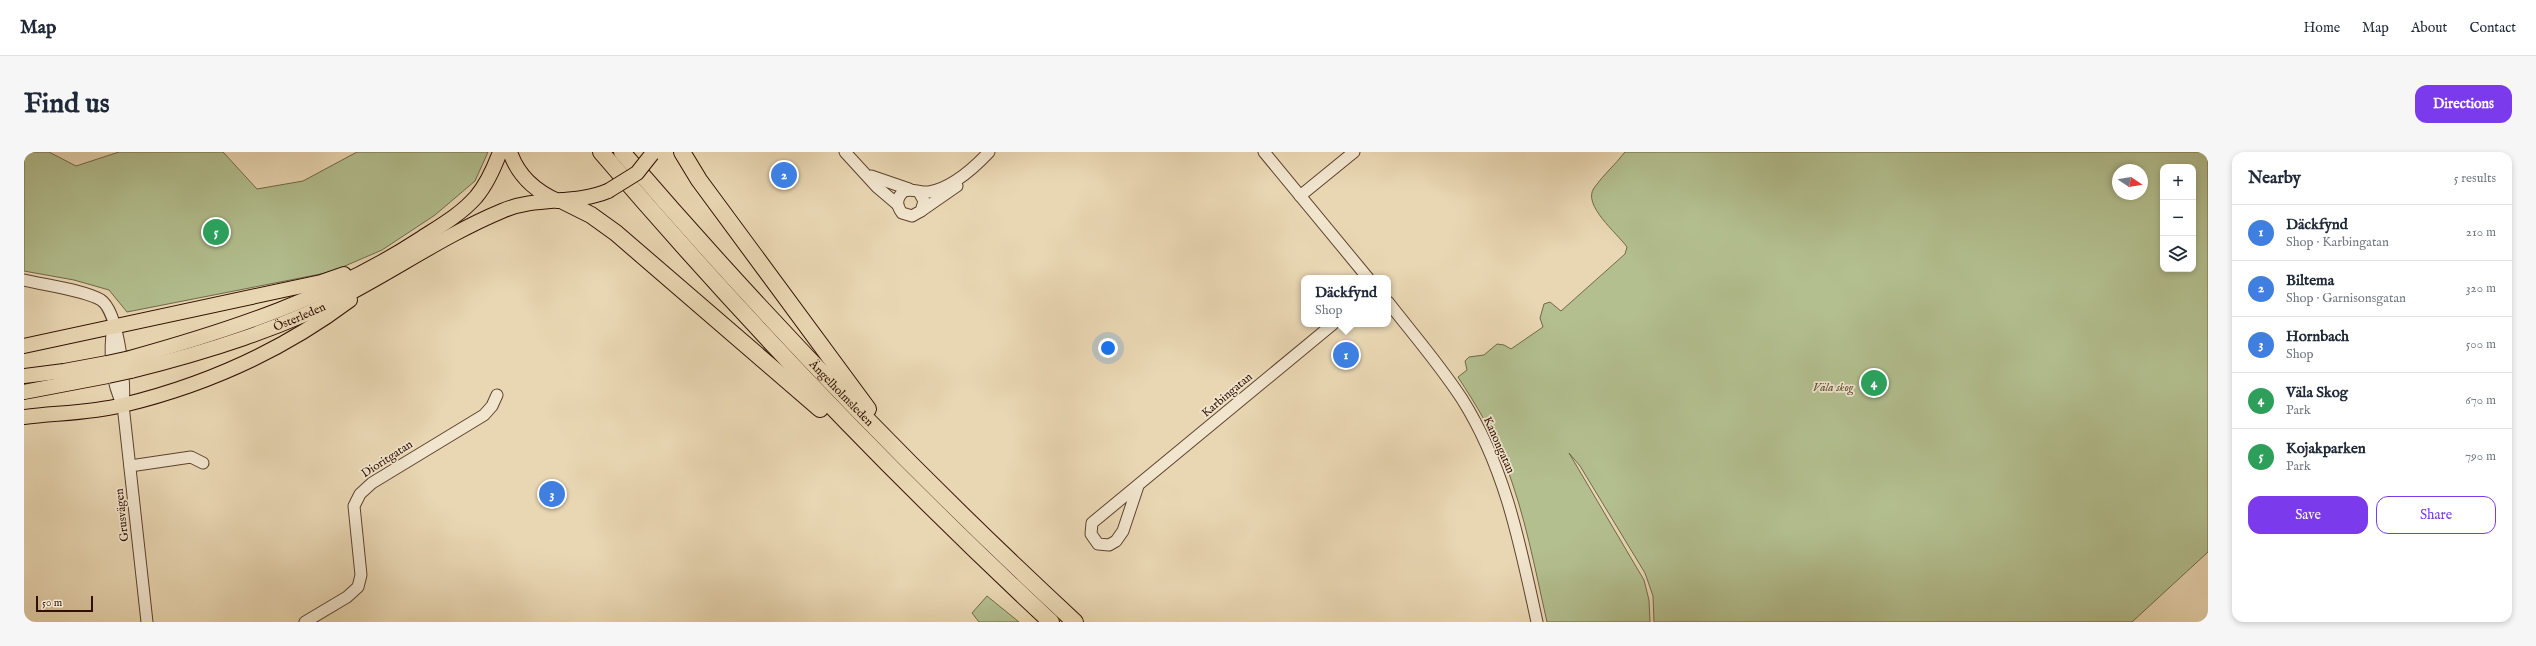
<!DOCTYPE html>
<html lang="en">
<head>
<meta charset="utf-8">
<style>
	:root { --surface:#fff; --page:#f6f6f7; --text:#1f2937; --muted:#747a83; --line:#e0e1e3; --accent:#7c3aed }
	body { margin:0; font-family:"IM FELL English",serif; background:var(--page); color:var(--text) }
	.controls { position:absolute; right:12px; top:12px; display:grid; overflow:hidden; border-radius:8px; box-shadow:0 2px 6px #0003 }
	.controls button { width:36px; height:36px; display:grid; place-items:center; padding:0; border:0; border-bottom:1px solid var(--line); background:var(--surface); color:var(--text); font:20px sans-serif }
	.compass { position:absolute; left:2088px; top:12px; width:36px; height:36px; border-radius:50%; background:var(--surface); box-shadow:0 2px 6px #0003; rotate:102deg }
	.scale { position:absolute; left:12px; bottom:10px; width:57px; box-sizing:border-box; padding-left:4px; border:2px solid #311002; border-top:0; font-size:11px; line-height:14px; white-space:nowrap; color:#311002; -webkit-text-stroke:3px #f1e5ce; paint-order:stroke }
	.you { position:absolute; left:1084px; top:196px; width:14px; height:14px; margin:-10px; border:3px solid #fff; border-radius:50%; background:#1a73e8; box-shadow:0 0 0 6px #1a73e833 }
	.badge { display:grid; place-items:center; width:26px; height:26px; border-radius:50%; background:var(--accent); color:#fff; font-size:13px; font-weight:700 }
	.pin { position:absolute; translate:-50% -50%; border:2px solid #fff; box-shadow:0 1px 4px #0006 }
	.popup { position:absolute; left:1277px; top:123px; width:90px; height:52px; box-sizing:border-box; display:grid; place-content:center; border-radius:8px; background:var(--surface); filter:drop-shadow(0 1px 3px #0005); font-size:13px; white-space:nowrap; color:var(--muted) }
	.popup b { font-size:15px; color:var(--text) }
	.popup::after { content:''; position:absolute; left:50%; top:100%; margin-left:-8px; border:8px solid transparent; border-top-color:var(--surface) }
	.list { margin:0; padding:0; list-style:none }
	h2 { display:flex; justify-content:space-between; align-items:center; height:52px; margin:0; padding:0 16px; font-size:17px }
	h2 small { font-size:13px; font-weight:400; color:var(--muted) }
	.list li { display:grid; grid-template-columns:26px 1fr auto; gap:12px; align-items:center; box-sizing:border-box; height:56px; padding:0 16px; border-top:1px solid var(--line) }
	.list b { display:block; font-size:15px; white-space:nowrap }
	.list p { margin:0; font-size:13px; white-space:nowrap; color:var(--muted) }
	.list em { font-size:13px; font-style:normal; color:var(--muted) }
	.actions { display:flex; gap:8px; padding:12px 16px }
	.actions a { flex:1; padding:9px 0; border:1px solid var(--accent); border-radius:12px; text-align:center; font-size:14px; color:var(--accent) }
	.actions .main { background:var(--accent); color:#fff }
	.icon { flex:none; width:22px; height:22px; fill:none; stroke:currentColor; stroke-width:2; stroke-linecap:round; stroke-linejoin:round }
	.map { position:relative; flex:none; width:2184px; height:470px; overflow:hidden; border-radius:12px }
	header { display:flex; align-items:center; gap:24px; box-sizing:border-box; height:56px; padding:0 20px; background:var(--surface); border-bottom:1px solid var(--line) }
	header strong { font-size:19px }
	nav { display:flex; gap:22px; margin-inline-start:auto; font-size:14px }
	.intro { display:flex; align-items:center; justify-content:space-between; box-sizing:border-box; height:96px; padding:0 24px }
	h1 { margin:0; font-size:28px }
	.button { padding:10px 18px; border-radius:12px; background:var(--accent); color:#fff; font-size:14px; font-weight:700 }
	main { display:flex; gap:24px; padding:0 24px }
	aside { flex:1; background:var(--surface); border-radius:12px; box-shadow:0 2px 6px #0003 }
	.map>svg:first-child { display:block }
</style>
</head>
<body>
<header>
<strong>Map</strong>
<nav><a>Home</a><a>Map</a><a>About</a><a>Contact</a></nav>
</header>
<div class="intro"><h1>Find us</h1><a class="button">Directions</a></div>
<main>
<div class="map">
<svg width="2184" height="470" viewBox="0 0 2184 470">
	<rect width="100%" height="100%" fill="#e9d7b3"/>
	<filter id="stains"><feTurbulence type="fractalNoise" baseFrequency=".005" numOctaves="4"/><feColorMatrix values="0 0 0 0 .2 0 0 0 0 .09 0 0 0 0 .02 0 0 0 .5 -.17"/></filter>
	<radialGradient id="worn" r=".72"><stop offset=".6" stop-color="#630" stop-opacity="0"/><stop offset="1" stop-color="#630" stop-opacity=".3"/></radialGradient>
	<g fill="#b3bf8f" stroke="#726848" fill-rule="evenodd">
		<path d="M0 0H25L52 14 95 0H199L233 37 279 29 333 0H464L451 29 411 63 358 98 307 120 103 160 85 138 50 128 0 119Z"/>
		<path d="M1601 0H2184V400L2108 470H1630L1629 444 1621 421 1556 314 1545 301 1620 428 1625 448 1626 470H1523C1511 417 1501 362 1481 311 1469 280 1452 253 1434 225L1443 218 1441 209 1445 205 1460 203 1473 192 1480 193 1487 197 1519 175 1516 166 1520 152 1526 150 1537 159 1601 102 1603 95C1593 81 1558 53 1570 36 1579 23 1591 13 1601 0ZM2139 15H2169V117H2139ZM2094 18H2118V42H2094Z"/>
		<path d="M963 444 995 470H955L948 461Z"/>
	</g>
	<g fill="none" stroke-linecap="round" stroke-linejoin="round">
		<g stroke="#5f422e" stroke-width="13">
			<g id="minor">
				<path d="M821 0 853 35 873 52"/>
				<path d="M1240 0 1344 126"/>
				<path d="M847 24 885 37"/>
				<path d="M895 40 900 49 897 59 888 64 878 61C872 53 872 46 880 39 889 36 896 41 905 40 927 36 950 16 965 0"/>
				<path d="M1276 44 1330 0"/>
				<path d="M897 59 933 34"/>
				<path d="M0 128C20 133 61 138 77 148 95 160 102 232 99 253L123 470"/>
				<path d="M1364 150C1389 182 1416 213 1438 247 1481 315 1496 392 1513 470"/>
				<path d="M89 175C85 199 87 231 99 253"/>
				<path d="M106 314 167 305 179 311"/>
				<path d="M1114 334 1099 379 1092 389 1085 393 1074 392 1067 382 1068 371 1309 172"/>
				<path d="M281 470 323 445 334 435 337 423 330 354 336 342 348 331 460 263 468 254 473 243"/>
			</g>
		</g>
		<g stroke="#311002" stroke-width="16">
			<g id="major">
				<path d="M486 0C494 24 511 39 534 49"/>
				<path d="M0 194 297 130 320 122"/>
				<path d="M106 206C207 178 307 145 396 87 416 74 436 63 452 45 463 32 470 16 476 0"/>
				<path id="s1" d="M107 219C183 200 257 177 326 141 377 114 425 81 478 59 512 44 550 53 584 39"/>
				<path d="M0 224 40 219 83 211"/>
				<path d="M0 240 84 224"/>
				<path d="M0 265C32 261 68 261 99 253 182 233 258 199 326 148"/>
			</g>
		</g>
		<g stroke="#311002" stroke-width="18">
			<g id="highway">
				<path d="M577 0C718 165 868 322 1027 470"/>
				<path id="s2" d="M598 0C740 165 891 322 1051 470"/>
				<path d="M658 0 675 28 844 257"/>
				<path d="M539 49 567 63 592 81 796 257"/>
			</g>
		</g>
		<use href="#minor" stroke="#f1e5ce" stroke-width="11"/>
		<use href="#major" stroke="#e9d7b3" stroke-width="14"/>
		<use href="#highway" stroke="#e9d7b3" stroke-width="16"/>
		<g stroke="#311002" stroke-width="16" stroke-linecap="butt">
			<g id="major-bridge">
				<path d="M584 39 613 21 628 2"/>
				<path d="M83 211 106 206"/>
				<path d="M84 224 107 219"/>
			</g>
		</g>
		<use href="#major-bridge" stroke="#e9d7b3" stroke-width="14"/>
	</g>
	<g text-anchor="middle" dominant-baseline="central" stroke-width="3.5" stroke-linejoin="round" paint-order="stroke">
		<g font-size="12" fill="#311002" stroke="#f1e5ce">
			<text stroke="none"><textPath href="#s1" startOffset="177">Österleden</textPath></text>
			<text stroke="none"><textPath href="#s2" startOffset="326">Ängelholmsleden</textPath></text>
			<text transform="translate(1203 243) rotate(-40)">Karbingatan</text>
			<text transform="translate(1475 293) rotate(66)">Kanongatan</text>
			<text transform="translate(363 307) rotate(-33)">Dioritgatan</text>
			<text transform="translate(98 363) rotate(-96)">Grusvägen</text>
		</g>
		<g font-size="12" font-style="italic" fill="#5e4d33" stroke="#f1e5ce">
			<text x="1809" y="235">Väla skog</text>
		</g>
	</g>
	<rect width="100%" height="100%" filter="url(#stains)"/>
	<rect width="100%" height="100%" fill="url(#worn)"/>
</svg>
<div class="controls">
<button>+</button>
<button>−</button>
<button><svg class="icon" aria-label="layers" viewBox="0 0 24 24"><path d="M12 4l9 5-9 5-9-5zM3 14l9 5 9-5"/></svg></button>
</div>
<svg class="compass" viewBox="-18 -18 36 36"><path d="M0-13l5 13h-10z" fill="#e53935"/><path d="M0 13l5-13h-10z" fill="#747a83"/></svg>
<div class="scale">50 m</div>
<div class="you"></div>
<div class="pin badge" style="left:1322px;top:203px;background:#3f7fe0">1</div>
<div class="popup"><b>Däckfynd</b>Shop</div>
<div class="pin badge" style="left:760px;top:23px;background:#3f7fe0">2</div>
<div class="pin badge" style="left:528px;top:342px;background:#3f7fe0">3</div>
<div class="pin badge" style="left:1850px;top:231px;background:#2e9e5b">4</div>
<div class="pin badge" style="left:192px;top:80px;background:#2e9e5b">5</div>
</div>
<aside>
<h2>Nearby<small>5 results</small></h2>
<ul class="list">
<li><span class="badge" style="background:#3f7fe0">1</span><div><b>Däckfynd</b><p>Shop · Karbingatan</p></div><em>210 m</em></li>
<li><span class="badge" style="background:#3f7fe0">2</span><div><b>Biltema</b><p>Shop · Garnisonsgatan</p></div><em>320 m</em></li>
<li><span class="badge" style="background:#3f7fe0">3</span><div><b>Hornbach</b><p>Shop</p></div><em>500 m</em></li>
<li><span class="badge" style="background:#2e9e5b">4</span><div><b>Väla Skog</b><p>Park</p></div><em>670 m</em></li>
<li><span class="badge" style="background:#2e9e5b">5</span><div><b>Kojakparken</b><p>Park</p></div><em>790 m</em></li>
</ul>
<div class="actions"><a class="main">Save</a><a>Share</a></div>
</aside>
</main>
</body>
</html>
